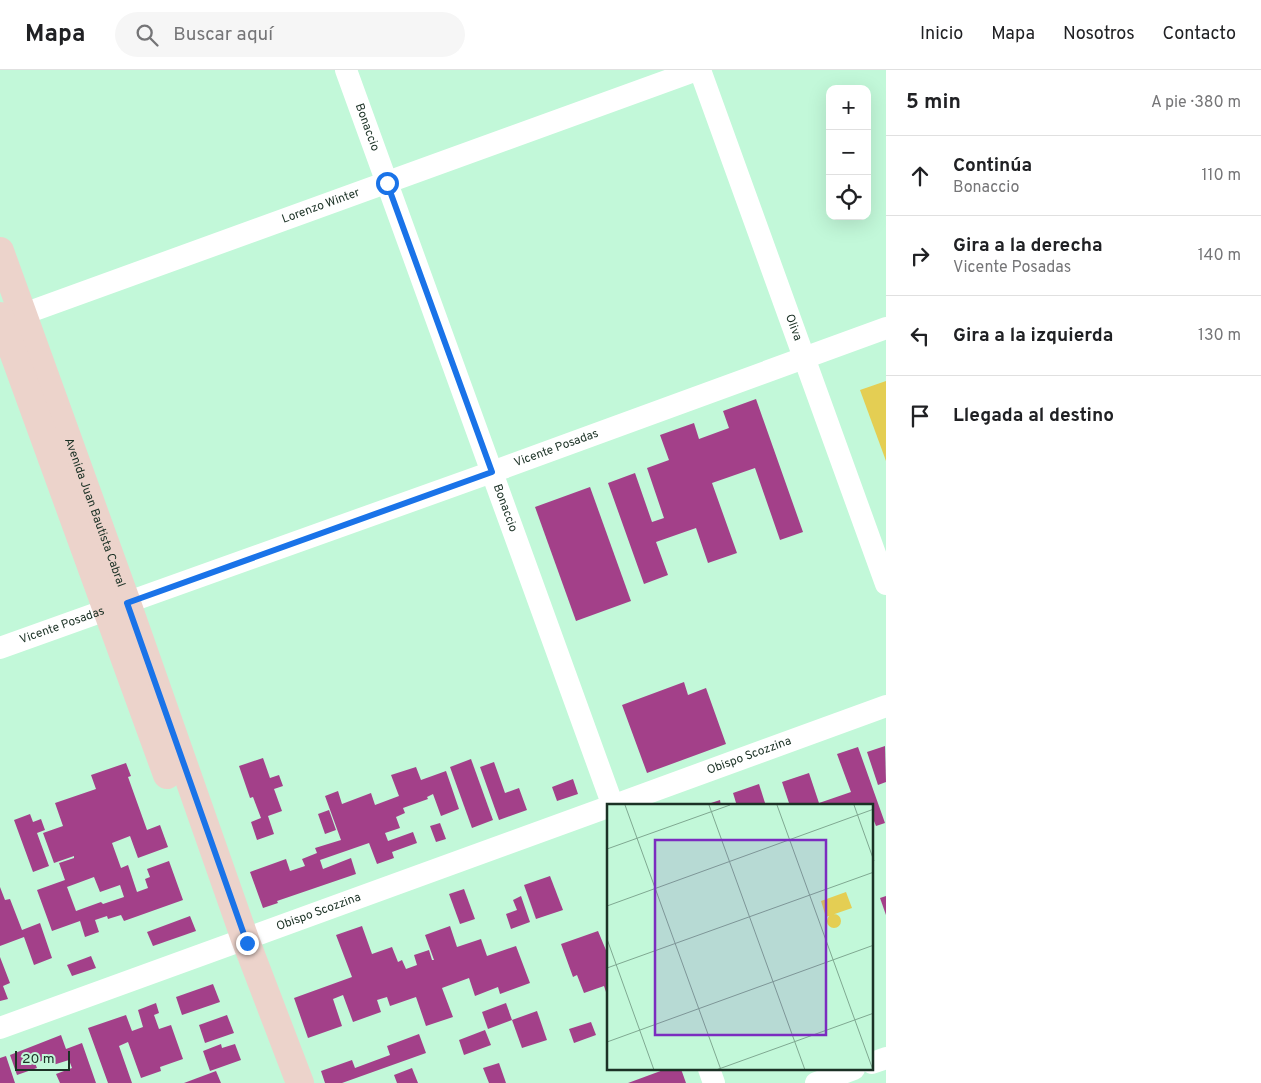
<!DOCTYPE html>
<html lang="es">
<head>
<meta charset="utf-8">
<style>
	:root { --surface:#fff; --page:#f6f6f6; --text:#202124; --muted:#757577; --line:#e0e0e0 }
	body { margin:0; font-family:Overpass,sans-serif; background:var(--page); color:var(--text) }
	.controls { position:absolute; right:15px; top:15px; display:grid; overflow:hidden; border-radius:10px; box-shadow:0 5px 20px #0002 }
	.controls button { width:45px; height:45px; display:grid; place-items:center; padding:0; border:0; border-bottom:1px solid var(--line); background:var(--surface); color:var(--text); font:25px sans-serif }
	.scale { position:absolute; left:15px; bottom:12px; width:55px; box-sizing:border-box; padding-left:5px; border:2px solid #1b3125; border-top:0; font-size:14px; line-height:18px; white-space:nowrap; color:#1b3125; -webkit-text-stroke:4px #c2f8d9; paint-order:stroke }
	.stop { position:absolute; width:15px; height:15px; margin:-11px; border:4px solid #1a73e8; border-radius:50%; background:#fff }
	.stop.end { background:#1a73e8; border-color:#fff; box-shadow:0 1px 5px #0008 }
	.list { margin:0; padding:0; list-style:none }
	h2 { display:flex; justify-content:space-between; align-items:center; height:65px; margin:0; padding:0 20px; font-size:21px }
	h2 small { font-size:16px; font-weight:400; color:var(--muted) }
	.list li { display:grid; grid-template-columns:32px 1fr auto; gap:15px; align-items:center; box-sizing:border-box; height:80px; padding:0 20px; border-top:1px solid var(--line) }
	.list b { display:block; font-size:19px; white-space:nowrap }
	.list p { margin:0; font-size:16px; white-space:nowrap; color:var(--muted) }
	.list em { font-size:16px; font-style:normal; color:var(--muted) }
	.icon { flex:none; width:28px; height:28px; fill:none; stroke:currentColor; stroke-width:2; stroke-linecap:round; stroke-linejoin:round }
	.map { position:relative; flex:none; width:886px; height:1013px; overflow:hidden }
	header { display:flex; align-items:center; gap:30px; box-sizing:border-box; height:70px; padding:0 25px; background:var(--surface); border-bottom:1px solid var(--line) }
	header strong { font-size:24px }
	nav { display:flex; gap:28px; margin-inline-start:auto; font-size:18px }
	.search { width:350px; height:45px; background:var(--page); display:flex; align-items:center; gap:12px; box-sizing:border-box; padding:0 18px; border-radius:28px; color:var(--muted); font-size:19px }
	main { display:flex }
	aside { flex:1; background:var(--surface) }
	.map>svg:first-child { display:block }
</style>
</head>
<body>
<header>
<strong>Mapa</strong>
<div class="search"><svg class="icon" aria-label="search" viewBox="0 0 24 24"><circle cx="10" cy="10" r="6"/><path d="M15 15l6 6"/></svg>Buscar aquí</div>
<nav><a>Inicio</a><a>Mapa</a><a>Nosotros</a><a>Contacto</a></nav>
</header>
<main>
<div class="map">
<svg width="886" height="1013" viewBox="0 0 886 1013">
	<rect width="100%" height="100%" fill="#c2f8d9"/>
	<path fill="#e4ce53" d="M886 311V391L860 320Z"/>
	<g fill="#a34089" fill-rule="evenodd">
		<path d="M756 329 803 462 780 470 755 398 712 413 737 483 708 493 696 458 656 472 668 505 644 514 608 413 635 403 652 452 664 448 647 398 669 390 660 365 694 353 699 369 729 358 723 341Z"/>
		<path d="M590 417 631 531 576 551 535 437Z"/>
		<path d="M684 612 688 625 706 618 726 674 647 703 622 635Z"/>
		<path d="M885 676 886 712 878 715 867 682Z"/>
		<path d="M858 677 885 753 876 756 872 746V736H790L782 712 809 703 819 733 851 722 837 684Z"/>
		<path d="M263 688 270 708 279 705 283 716 274 719 282 741 268 746 274 764 257 770 251 752 261 748 253 727 250 728 239 696Z"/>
		<path d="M471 689 493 750 472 758 450 697Z"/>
		<path d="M494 692 505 723 519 718 527 740 499 750 480 697Z"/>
		<path d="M126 693 131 706 128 707 147 760 160 755 168 777 138 788 130 766 112 773 121 798 128 795 137 822 148 818 145 809 150 807 147 799 169 791 183 830 124 851 121 845 108 849 107 846 95 850 99 862 85 867 80 851 52 861 37 820 65 810 59 793 74 788V786L54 793 43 763 63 756 55 733 96 719 91 705ZM94 807 100 822 120 815 124 827 103 834 101 832 76 841 67 817Z"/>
		<path d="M416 697 421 710 446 701 459 739 441 746 433 724 427 727 428 729 403 738 405 743 396 747 400 758 385 763 388 771 413 762 417 773 392 782 394 788 377 794 369 773 320 790 323 799 351 788 356 804 277 831 278 833 263 838 250 802 286 789 290 801 305 796 302 789 317 783 315 778 341 770 325 726 338 721 342 734 371 723 375 735 399 726 391 705Z"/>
		<path d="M573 709 578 724 557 731 552 717Z"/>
		<path d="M759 714 766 736H737L733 723Z"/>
		<path d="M720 730 721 736H705V735Z"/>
		<path d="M329 740 336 760 325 764 318 744Z"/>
		<path d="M30 744 33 752 41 749 45 760 37 763 49 796 33 802 14 750Z"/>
		<path d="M440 753 446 769 436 772 430 756Z"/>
		<path d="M550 806 563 840 536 849 524 815Z"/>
		<path d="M0 817 5 830 10 829 22 860 40 853 52 888 34 895 24 867 0 876Z"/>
		<path d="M464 819 475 849 460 854 449 824Z"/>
		<path d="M521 826 530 852 511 859 506 844 517 840 513 830Z"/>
		<path d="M886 826V845L880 828Z"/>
		<path d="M190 846 196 861 153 876 147 862Z"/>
		<path d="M362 856 372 884 392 877 398 892 402 890 406 899 417 895 414 885 429 880 432 890H434L425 865 450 856 457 877 481 869 487 886 516 876 530 913 500 924 498 917 475 926 469 908 442 918 453 947 426 956 416 927 390 936 387 927 377 930 381 942 353 952 343 925 333 929 342 956 308 968 294 928 352 907 336 865Z"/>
		<path d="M598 861 608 885V928L604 916 584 923 577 905 573 907 561 874Z"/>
		<path d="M91 886 96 898 72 906 67 895Z"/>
		<path d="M0 887 10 913 3 916 8 929 0 931Z"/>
		<path d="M213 914 220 932 182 945 176 927Z"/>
		<path d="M156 933 159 943 154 945 159 959 171 955 183 989 160 997 161 1001 141 1008 128 972 119 976 132 1013H108L88 958 126 945 132 961 143 957 138 940Z"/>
		<path d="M506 933 512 950 488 959 482 942Z"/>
		<path d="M537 941 547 970 522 978 512 950Z"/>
		<path d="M227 945 234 963 205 973 199 955Z"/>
		<path d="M591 952 596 965 574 973 569 959Z"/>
		<path d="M485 960 491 975 464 985 459 970Z"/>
		<path d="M419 964 426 983 342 1013H325L321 1001 352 990 355 998 390 985 387 976Z"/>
		<path d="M61 965 66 979 82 973 96 1013H60L56 1004 72 998 69 990 53 995 50 988 35 993 37 998 17 1005 10 985Z"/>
		<path d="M221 974 222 978 235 974 241 990 210 1001 203 981Z"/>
		<path d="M6 986 15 1013H0V988Z"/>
		<path d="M499 993 506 1013H489L483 998Z"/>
		<path d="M412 998 418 1013H397L394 1005Z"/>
		<path d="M666 999H681L686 1013H628Z"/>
		<path d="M216 1001 221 1013H184Z"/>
	</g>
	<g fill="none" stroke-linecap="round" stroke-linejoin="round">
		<g stroke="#fff" stroke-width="22">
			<path id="s1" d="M346 0 613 736"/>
			<path id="s2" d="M700 0 886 514"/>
			<path id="s3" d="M7 250 697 0"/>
			<path id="s4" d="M0 578 492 402 886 258"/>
			<path id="s5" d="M612 736 886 636"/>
			<path id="s6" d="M0 958 608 737"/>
			<path d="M872 993 886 988"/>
			<path d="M709 999 714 1013"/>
			<path d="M816 1013 854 999"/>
		</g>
		<g stroke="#ecd3cb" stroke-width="28">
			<path id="s7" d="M0 181 127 533 245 869 300 1013"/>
			<path d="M0 246 167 705"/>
		</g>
	</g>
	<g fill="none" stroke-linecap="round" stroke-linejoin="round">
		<path stroke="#1a73e8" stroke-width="6" d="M247 873 127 533 492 402 387 113"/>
	</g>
	<g text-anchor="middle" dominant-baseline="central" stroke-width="5" stroke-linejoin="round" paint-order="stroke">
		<g font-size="12" fill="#1b3125" stroke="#c2f8d9">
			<text stroke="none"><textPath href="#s1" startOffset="61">Bonaccio</textPath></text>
			<text stroke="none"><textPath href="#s3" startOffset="334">Lorenzo Winter</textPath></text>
			<text stroke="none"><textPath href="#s2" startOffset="274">Oliva</textPath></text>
			<text stroke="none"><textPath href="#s4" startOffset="591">Vicente Posadas</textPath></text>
			<text stroke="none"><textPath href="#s1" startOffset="466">Bonaccio</textPath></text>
			<text stroke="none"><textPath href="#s7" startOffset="278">Avenida Juan Bautista Cabral</textPath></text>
			<text stroke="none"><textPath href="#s4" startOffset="66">Vicente Posadas</textPath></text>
			<text stroke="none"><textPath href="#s5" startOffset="146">Obispo Scozzina</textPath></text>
			<text stroke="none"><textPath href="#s6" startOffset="339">Obispo Scozzina</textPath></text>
		</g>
	</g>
	<g transform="translate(607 734)">
		<rect width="266" height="266" fill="#c2f8d9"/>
		<path d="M239 88 245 104 219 113 214 97ZM220 117a7 7 0 1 1 14 0a7 7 0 1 1-14 0Z" fill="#e4ce53"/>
		<path fill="none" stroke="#7fa891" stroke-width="1" d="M18 1 114 266M102 1 198 266M170 1 266 266M247 1 267 57M0 45 123 1M0 102 267 5M0 135 47 266M0 164 267 68M0 238 267 141M109 266 267 209"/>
		<path fill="#7b2cbf" fill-opacity="0.15" stroke="#7b2cbf" stroke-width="2.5" d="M48 36H219V231H48Z"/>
		<rect width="266" height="266" fill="none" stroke="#1b3125" stroke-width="2.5"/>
	</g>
</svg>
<div class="controls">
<button>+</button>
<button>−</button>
<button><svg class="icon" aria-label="locate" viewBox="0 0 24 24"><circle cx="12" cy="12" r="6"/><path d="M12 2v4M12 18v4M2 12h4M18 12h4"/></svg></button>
</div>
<div class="scale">20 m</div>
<div class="stop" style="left:387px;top:113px"></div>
<div class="stop end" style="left:247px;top:873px"></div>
</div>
<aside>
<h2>5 min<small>A pie · 380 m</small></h2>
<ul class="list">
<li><svg class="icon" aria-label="ahead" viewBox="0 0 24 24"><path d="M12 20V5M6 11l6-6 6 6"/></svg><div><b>Continúa</b><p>Bonaccio</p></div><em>110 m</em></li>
<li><svg class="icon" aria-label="right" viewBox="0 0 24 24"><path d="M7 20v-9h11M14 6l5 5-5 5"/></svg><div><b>Gira a la derecha</b><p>Vicente Posadas</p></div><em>140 m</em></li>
<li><svg class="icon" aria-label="left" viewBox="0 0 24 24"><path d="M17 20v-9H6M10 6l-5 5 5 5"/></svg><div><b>Gira a la izquierda</b></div><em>130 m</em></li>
<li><svg class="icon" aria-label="arrive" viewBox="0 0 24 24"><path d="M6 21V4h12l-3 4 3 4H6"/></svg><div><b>Llegada al destino</b></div></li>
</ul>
</aside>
</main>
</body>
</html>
